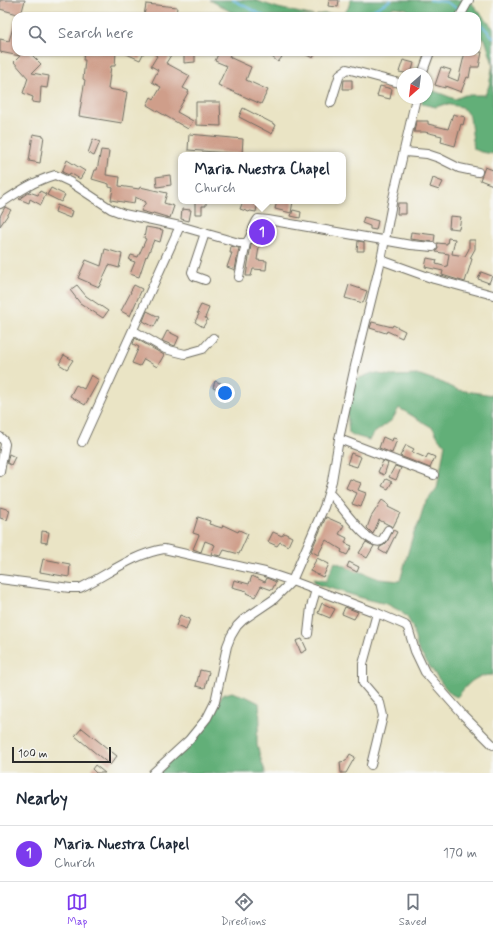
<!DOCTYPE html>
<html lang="en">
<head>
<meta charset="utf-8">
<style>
	:root { --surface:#fff; --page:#f6f6f7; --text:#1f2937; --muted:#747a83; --line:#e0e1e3; --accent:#7c3aed }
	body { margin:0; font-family:Mynerve,sans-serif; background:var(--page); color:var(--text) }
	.compass { position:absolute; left:397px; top:68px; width:36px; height:36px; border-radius:50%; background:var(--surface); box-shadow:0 1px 3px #0004; rotate:208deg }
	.scale { position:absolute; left:12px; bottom:10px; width:99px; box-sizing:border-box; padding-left:4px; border:2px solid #2b2b2b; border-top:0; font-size:11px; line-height:14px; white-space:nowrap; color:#2b2b2b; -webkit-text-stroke:3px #f6f6f2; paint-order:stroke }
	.you { position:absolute; left:225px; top:393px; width:14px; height:14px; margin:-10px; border:3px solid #fff; border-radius:50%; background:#1a73e8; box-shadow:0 0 0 6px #1a73e833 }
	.badge { display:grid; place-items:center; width:26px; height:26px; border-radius:50%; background:var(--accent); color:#fff; font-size:13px; font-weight:700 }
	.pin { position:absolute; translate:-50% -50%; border:2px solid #fff; box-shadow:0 1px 4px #0006 }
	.popup { position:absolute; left:178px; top:152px; width:168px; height:52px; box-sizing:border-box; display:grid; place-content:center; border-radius:8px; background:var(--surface); filter:drop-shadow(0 1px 3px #0005); font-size:13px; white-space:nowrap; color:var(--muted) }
	.popup b { font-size:15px; color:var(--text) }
	.popup::after { content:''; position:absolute; left:50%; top:100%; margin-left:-8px; border:8px solid transparent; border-top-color:var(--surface) }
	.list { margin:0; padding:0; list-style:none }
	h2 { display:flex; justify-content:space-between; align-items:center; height:52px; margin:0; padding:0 16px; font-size:17px }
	h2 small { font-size:13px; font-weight:400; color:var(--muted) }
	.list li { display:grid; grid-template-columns:26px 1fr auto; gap:12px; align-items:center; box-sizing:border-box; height:56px; padding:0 16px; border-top:1px solid var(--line) }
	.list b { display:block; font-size:15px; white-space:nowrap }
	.list p { margin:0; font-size:13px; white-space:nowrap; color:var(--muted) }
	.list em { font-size:13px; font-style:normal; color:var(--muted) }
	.icon { flex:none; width:22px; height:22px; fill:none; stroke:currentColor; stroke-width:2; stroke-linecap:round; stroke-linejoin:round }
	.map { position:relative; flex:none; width:493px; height:773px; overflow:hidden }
	.search { position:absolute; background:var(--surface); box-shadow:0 1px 3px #0004; left:12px; right:12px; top:12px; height:44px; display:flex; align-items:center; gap:10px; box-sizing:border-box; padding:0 14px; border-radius:12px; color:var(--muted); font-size:15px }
	.sheet { height:108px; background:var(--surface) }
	nav { display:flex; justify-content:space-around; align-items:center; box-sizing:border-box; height:56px; border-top:1px solid var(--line); background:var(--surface); font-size:11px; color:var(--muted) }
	nav a { display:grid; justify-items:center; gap:2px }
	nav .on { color:var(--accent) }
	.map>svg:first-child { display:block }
</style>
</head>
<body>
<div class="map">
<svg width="493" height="773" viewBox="0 0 493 773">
	<rect width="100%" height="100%" fill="#f6f6f2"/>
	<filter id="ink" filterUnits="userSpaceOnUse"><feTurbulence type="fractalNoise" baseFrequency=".025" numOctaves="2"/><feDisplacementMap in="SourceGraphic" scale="8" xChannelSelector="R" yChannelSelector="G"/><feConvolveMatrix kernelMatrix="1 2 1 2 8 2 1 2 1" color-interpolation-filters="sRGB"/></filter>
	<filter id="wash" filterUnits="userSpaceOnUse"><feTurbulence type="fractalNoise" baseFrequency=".012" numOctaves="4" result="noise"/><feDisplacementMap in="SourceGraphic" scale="16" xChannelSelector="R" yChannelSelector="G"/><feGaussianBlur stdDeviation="0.9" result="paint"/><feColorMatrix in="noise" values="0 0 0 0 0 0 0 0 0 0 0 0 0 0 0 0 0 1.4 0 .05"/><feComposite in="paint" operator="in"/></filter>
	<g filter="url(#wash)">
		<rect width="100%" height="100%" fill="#eae4c5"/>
		<g fill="#62af78" stroke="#466d52">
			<path d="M210 0H254L278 8 314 16H238Z"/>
			<path d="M350 0H469L493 28V64L485 39 477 35V16H413L407 9 394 7 380 16H316C328 9 348 23 350 0Z"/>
			<path d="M493 64V154L481 152 474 149 470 117 462 107 445 104 436 107 422 104V98H427V90L429 89 455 99 465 95H485L489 86Z"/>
			<path d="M372 373 392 376 420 375 443 383 458 390 493 395V675C474 675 469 683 457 697L451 694 443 685 418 650 412 626 407 617 400 611 387 604 369 600 316 584 313 579 326 581 335 562 379 579 400 581 405 563 413 535 419 523 424 505 437 488 445 444 439 439 433 428 399 408 392 420 373 434 369 440 355 436 349 433 347 412 355 380Z"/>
			<path d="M232 692 247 697 259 703 260 724 257 734V745L262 763 266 773H159L215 709 222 695Z"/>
		</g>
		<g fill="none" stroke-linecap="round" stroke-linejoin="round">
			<g stroke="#65b7e0" stroke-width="2">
				<path d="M233 0 264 16"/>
				<path d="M430 0 446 2 460 10"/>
				<path d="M464 12 470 16"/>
				<path d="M362 16 391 0"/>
				<path d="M477 20 493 37"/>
			</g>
		</g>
		<g id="blocks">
			<g fill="#cf9e8a">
				<path d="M0 0H25L21 15 0 9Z"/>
				<path d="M329 0H339L338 7 328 6Z"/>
				<path d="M146 4 177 7 176 16H144Z"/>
				<path d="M15 21H16V52H29L41 64 32 73 49 76 47 88 41 87 40 103 32 102 33 97 23 93 28 78 14 62 20 56 0 52V39L9 41Z"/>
				<path d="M84 52H116L115 66H111L108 89 127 92 122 123 79 116 85 80 83 79 85 60H83Z"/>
				<path d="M122 52H144L140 60Z"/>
				<path d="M152 52H173L166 63 190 76 183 88 189 91 177 112 193 121 188 129 147 105 151 97 154 99 161 87 152 82 158 70 151 66 157 56Z"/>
				<path d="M219 52H231L229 57 251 67 246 80 268 90 261 104 218 85 227 66 215 61Z"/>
				<path d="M266 52H276L282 57 278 62Z"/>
				<path d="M300 52H316L313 58Z"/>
				<path d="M465 52H482L479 67H471L469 78 467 77 461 92 445 86V88L435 85 441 67 451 70 448 77 458 81Z"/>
				<path d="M184 53H195V62L184 63Z"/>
				<path d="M403 60 414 63 411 74 399 72Z"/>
				<path d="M344 80H352V89H343Z"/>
				<path d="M380 86 392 89 390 99 377 96Z"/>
				<path d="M196 102H220L221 126 196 125Z"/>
				<path d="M243 108 276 125 272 134 239 117Z"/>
				<path d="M453 114 465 117 463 125 461 124 455 146 441 142 442 136 425 132H414L416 121H428V124L448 129Z"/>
				<path d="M33 134 44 136 40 163 29 161Z"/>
				<path d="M189 134 243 139 242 154 188 150Z"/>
				<path d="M93 139 100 142 94 156 88 153Z"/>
				<path d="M101 150 109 151 106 175 120 177 119 186 139 189 140 187 167 193 164 203 174 206 170 218 153 213 152 214 141 211 146 202 135 197 134 204 111 200 113 188 109 187V184L92 179 95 170H97Z"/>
				<path d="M67 160 85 171 80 179 70 173 69 175 62 172Z"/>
				<path d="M485 167 493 170V185L480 180Z"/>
				<path d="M170 175 171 185 157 187 156 177Z"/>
				<path d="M433 178 443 182 439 190 430 187Z"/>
				<path d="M51 188 65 195 61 202 47 195Z"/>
				<path d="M40 191 46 194 41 205 30 199 29 203 19 199 29 192 38 195Z"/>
				<path d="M195 201H206V206H202V214H195Z"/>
				<path d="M243 201H258L256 212 250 211 249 212 240 209Z"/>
				<path d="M277 201H293L291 213 275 209Z"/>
				<path d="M398 203H406V214H397Z"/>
				<path d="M57 205 72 211 70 218 55 212Z"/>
				<path d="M5 207 11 210 0 226V216Z"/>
				<path d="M182 209 191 210 189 221 181 219Z"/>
				<path d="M293 210 301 212 300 218 291 216Z"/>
				<path d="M450 216 461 217 459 229 449 228Z"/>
				<path d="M364 217 378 221 376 230 370 229V226L362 223Z"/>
				<path d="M261 225H264L259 247 257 260 267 261 266 270 253 269 251 276H246L251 245 255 240Z"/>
				<path d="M146 227 163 230 160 242 154 240 147 257 146 256 139 277 130 274 135 262 129 260 131 255 138 257 146 239 144 238Z"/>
				<path d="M411 232 435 235 434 242 410 239Z"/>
				<path d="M448 238 455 239 452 254 465 256 469 249V240H475V249L470 258 472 259 465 282 442 275 443 271 425 267 427 258 437 260 436 264 447 267 449 254 436 252 438 248 437 243 447 244Z"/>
				<path d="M358 241 364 242V251H357Z"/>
				<path d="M231 246 239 248 235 270 227 267 232 253H230Z"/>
				<path d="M105 249 122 254 119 268 109 265 99 287 78 278 86 260 101 266Z"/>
				<path d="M481 272 492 276 489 283 478 279Z"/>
				<path d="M77 285 86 296 108 311 103 318 80 303 70 290Z"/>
				<path d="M134 285 142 289 130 316 121 311 131 292H130Z"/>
				<path d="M349 285 367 291 363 303 345 298Z"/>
				<path d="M201 305 209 308 205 318 208 319 203 327 195 322 199 314 197 313Z"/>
				<path d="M147 311 159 317 154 327 143 321Z"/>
				<path d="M372 322 392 327 393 325 405 331 402 338 387 331 386 333 370 328Z"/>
				<path d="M167 331 179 337 175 346 162 341Z"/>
				<path d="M135 338 164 355 157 367 144 359 140 366 132 363 139 347 133 344Z"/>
				<path d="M64 355 73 360 67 369 59 364Z"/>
				<path d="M91 375 99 380 85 405 70 396 76 385 84 389Z"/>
				<path d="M215 381 223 384 221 391 213 388Z"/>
				<path d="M383 437 392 441 393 438 397 439 392 453 379 448Z"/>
				<path d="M406 445 414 449 412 452 426 458 428 454 435 457 430 468 400 456Z"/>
				<path d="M351 453 361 457 357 467 347 464Z"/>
				<path d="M9 454 15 457 11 465 7 463Z"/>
				<path d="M383 461 388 463 384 475 378 472Z"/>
				<path d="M395 466 401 468 396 480 389 477Z"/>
				<path d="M350 479 361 483 358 490 366 493 361 507 352 504 357 493 346 488Z"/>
				<path d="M386 479 392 482 388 489 382 486Z"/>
				<path d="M382 500 389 505 388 507 400 513 393 527 379 520 373 534 367 528 371 517Z"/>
				<path d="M0 507 10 510 7 520 0 518Z"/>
				<path d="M198 517 210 521 209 524 222 528 223 525 238 532 239 530 248 534 239 554 224 550 221 556 211 554 215 545 205 541 201 552 193 549 199 535 193 533Z"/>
				<path d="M326 517 344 525 339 534 347 538 345 543 352 546 347 555 341 552 342 550 326 540 318 555 311 551Z"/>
				<path d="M393 530 397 532 386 554 379 550 380 547 384 545 387 542Z"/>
				<path d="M42 531 49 532 47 543 41 542Z"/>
				<path d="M273 532 282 536 284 533 292 537 288 546 280 542 277 546 268 542Z"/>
				<path d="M366 542 374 546 367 558 359 553Z"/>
				<path d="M317 558 329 564 323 577 310 571Z"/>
				<path d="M43 559 70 564 69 577 40 572Z"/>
				<path d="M349 562 359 567 357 572 347 567Z"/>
				<path d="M252 576 265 582 267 578 276 582 272 590 261 586 255 597 246 593 247 591 232 587 234 580 249 584Z"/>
				<path d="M322 603 335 609 330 618 318 613Z"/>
				<path d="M345 607 358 612 354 619 342 614Z"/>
				<path d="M180 615 190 619 186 630 176 626Z"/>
				<path d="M302 639 307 650 301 653 296 641Z"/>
				<path d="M200 670 209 672 205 688 196 686Z"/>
				<path d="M82 728 117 756 110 765 75 736Z"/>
				<path d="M350 754 355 757 346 773H341L340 762 346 761Z"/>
				<path d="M95 765 105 773H96L92 769Z"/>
			</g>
		</g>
	</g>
	<g filter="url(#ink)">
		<use href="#blocks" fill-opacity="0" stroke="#6e6c61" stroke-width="1"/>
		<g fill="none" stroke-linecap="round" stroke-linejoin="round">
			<g stroke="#6e6c61" stroke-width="10">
				<g id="minor">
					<path d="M460 16 469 0"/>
					<path d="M422 74 430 52"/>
					<path d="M331 103 340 74 347 69 403 84"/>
					<path d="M405 152 427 154 439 158 459 168 478 172"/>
					<path d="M0 204C18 192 34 181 55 175L70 182 111 209 124 214 180 226 239 243H246C253 236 252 226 258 219L268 220 411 245 433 247"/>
					<path d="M381 260 434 279 493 295"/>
					<path d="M239 277 246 243"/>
					<path d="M205 280 194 276 192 272 205 233"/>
					<path d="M134 331 165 349 185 354 203 349 213 338"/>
					<path d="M0 437 4 441 5 444 0 472"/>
					<path d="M339 439 434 475"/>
					<path d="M82 442 180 226"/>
					<path d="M329 493C338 500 368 548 381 541 384 539 386 533 388 530"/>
					<path d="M0 579 70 588H80C107 575 133 554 164 549L265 572 292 581 377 613 363 664V683L380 703 383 716 371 765"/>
					<path d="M377 613 405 625 408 628 415 651 425 672 463 715 493 745"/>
					<path d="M308 634 311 607 316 590"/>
					<path d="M153 773 189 740 207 718 215 702 227 646 231 636 237 626 243 620 274 599 292 581 324 507 332 481 339 439 355 366 381 260 393 198 416 98"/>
				</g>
			</g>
			<use href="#minor" stroke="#fff" stroke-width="8"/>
		</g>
	</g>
</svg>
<svg class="compass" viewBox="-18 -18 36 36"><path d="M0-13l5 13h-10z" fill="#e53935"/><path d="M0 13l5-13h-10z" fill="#747a83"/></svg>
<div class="scale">100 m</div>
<div class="you"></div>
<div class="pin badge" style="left:262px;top:232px">1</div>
<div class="popup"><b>Maria Nuestra Chapel</b>Church</div>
<div class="search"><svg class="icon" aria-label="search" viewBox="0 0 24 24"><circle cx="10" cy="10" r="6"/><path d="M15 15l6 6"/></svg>Search here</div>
</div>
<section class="sheet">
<h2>Nearby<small></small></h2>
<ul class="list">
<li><span class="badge">1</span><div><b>Maria Nuestra Chapel</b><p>Church</p></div><em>170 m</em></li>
</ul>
</section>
<nav>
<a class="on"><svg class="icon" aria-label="map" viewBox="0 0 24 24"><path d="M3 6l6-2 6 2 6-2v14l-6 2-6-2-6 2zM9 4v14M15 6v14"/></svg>Map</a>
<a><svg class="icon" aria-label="directions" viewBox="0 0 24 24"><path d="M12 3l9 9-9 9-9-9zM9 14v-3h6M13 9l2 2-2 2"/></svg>Directions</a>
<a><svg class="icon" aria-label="saved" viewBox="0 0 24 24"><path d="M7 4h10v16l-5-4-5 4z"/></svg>Saved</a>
</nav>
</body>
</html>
